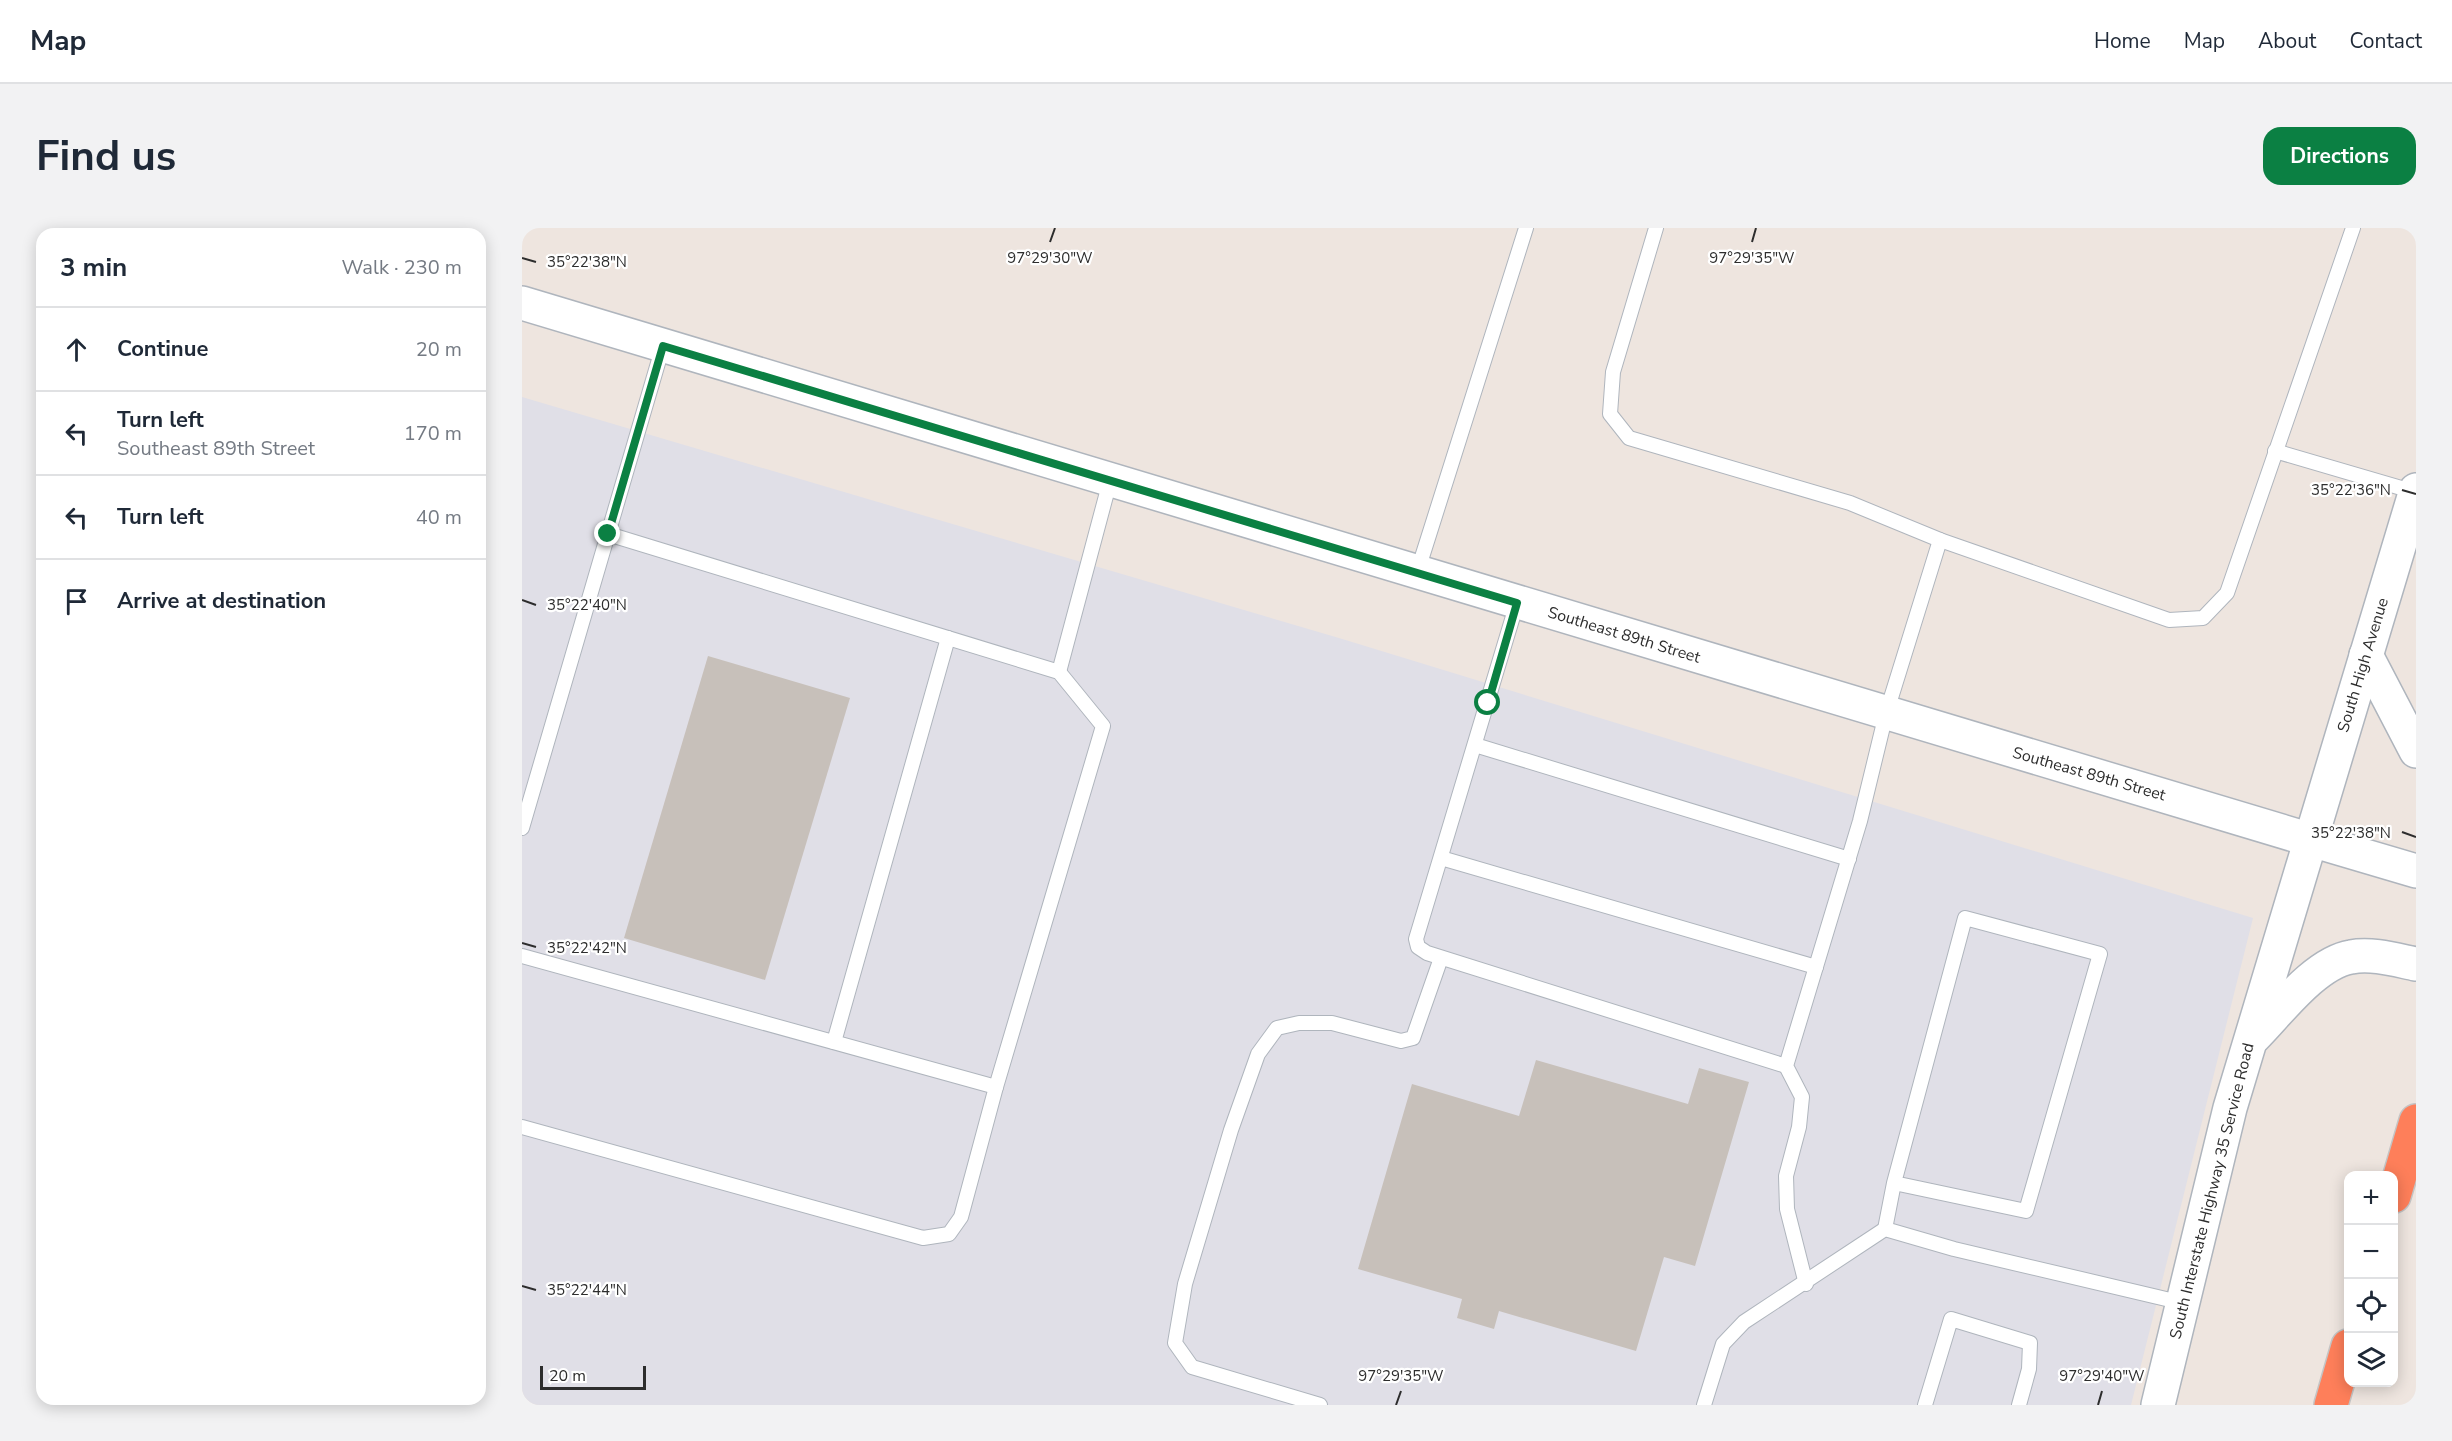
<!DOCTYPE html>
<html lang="en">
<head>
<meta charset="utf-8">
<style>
	:root { --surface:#fff; --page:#f2f2f3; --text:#1f2937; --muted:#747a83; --line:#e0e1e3; --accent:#0b8043 }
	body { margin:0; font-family:"Nunito Sans",sans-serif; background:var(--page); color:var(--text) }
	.controls { position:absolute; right:18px; bottom:18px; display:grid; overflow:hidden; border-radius:12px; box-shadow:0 3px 15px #0003 }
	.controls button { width:54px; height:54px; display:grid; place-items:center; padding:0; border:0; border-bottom:2px solid var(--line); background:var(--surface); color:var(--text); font:30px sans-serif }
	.scale { position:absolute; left:18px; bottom:15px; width:106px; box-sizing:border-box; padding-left:6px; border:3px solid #2d2d2d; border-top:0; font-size:16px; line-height:21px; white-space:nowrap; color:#2d2d2d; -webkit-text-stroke:4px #fff; paint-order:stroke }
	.stop { position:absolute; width:18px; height:18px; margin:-14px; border:4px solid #0b8043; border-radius:50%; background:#fff }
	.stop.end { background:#0b8043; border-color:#fff; box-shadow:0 2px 6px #0008 }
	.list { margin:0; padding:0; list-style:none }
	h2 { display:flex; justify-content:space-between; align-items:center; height:78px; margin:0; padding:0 24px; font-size:26px }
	h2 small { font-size:20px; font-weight:400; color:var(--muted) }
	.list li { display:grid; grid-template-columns:39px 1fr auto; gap:18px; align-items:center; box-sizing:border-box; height:84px; padding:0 24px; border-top:2px solid var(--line) }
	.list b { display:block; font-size:22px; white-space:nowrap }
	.list p { margin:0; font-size:20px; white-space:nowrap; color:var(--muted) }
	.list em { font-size:20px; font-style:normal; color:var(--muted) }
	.icon { flex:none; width:33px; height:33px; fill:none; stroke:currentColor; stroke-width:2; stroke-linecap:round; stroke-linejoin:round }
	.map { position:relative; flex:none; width:1894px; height:1177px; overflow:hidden; border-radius:18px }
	header { display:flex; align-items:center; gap:36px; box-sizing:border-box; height:84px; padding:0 30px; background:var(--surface); border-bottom:2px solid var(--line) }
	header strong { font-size:28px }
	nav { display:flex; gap:33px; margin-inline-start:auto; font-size:21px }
	.intro { display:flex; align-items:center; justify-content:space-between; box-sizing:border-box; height:144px; padding:0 36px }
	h1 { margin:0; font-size:42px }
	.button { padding:15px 27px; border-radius:18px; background:var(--accent); color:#fff; font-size:21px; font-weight:700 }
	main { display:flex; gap:36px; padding:0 36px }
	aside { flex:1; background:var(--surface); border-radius:18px; box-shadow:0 3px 15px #0003 }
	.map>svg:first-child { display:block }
</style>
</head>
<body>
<header>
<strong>Map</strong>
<nav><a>Home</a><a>Map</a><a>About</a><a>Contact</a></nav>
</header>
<div class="intro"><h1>Find us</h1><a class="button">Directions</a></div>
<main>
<aside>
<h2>3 min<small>Walk · 230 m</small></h2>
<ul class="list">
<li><svg class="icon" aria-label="ahead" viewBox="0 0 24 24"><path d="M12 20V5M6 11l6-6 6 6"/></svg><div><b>Continue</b></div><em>20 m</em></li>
<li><svg class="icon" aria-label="left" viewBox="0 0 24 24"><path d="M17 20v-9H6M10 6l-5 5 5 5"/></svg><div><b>Turn left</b><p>Southeast 89th Street</p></div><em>170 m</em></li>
<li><svg class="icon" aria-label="left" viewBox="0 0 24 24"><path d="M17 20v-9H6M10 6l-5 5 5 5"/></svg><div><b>Turn left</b></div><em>40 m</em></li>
<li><svg class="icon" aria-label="arrive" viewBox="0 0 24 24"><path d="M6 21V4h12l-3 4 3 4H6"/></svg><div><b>Arrive at destination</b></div></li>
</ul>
</aside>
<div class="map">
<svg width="1894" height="1177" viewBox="0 0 1894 1177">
	<rect width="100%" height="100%" fill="#eee5df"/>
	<path fill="#e0dfe7" d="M0 169 817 410 1731 690 1609 1177H0Z"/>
	<g fill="#c7c0ba">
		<path d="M186 428 328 470 243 752 102 710Z"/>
		<path d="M1014 832 1166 876 1177 840 1227 854 1173 1038 1142 1029 1114 1123 977 1083 972 1101 935 1090 940 1071 836 1041 890 856 997 888Z"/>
	</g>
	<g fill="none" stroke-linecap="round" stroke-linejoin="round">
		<g stroke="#afb5bd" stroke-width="16">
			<g id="service">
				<path d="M1134 0 1091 144 1088 186 1107 210 1328 275 1418 312 1647 392 1681 390 1705 365 1831 0"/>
				<path d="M1753 223 1893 264"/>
				<path d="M895 345 1004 0"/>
				<path d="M995 375 894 711 896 719 905 725 1264 838"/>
				<path d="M537 444 588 253"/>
				<path d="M953 517 1327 631"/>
				<path d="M0 600 141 118"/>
				<path d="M919 630 1294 739"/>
				<path d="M0 728 474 859 581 498 537 444 86 306"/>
				<path d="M312 814 426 410"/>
				<path d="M0 899 401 1010 427 1006 439 989 474 859"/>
				<path d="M1363 1001 1372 955 1504 983 1578 726 1443 690 1372 955"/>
				<path d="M1284 1056 1265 981 1264 948 1277 899 1280 869 1264 838 1338 593 1364 486 1418 312"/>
				<path d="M798 1177 670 1139 653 1115 663 1056 709 902 736 826 755 800 777 795H810L879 813 891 810 919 730"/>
				<path d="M1182 1177 1201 1116 1222 1094 1363 1001 1432 1021 1661 1075"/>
				<path d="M1403 1177 1429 1091 1508 1115 1507 1141 1497 1177"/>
			</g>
		</g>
		<g stroke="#afb5bd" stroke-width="36">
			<path id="tertiary" d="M0 75 1789 612"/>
		</g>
		<g stroke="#afb5bd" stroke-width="36">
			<g id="secondary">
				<path d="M1844 427 1894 523"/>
				<path d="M1789 612 1894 643"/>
				<path d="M1732 809C1757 784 1793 735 1829 729 1850 725 1874 732 1894 736"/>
				<path d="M1636 1177 1708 880 1894 262"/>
			</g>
		</g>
		<g stroke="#c4c4c4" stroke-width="36">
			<g id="motorway">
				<path d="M1872 968 1894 893"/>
				<path d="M1809 1177 1826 1118"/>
			</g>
		</g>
		<use href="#service" stroke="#fff" stroke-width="14"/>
		<use href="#tertiary" stroke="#fff" stroke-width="33"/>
		<use href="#secondary" stroke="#fff" stroke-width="33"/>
		<use href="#motorway" stroke="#fe7f5a" stroke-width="33"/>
	</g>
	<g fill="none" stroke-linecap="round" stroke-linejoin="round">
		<path stroke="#0b8043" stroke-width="8" d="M86 306 141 118 995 375 966 475"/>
	</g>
	<path fill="none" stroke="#2d2d2d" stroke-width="2" d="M528 14 533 0M1230 14 1234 0M0 30 14 34M1880 262 1894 266M0 372 14 377M1880 604 1894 609M0 715 14 719M0 1058 14 1062M874 1177 879 1163M1576 1177 1580 1163"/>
	<g text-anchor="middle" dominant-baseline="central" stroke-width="4.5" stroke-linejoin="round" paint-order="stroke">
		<g font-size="16" fill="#2d2d2d" stroke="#fff">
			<text transform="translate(1102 407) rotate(17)">Southeast 89th Street</text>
			<text transform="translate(1841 437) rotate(-73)">South High Avenue</text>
			<text transform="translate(1567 546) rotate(16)">Southeast 89th Street</text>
			<text transform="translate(1690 963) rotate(-76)">South Interstate Highway 35 Service Road</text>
		</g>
	</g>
	<g font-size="15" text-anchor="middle" fill="#2d2d2d" stroke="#fff" stroke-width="4.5" stroke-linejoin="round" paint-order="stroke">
		<text x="528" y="35">97°29'30"W</text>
		<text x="1230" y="35">97°29'35"W</text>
		<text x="65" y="39">35°22'38"N</text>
		<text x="1829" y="267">35°22'36"N</text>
		<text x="65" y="382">35°22'40"N</text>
		<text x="1829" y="610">35°22'38"N</text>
		<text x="65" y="725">35°22'42"N</text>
		<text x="65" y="1067">35°22'44"N</text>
		<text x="879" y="1153">97°29'35"W</text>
		<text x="1580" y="1153">97°29'40"W</text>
	</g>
</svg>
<div class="controls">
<button>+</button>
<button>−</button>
<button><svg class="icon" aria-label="locate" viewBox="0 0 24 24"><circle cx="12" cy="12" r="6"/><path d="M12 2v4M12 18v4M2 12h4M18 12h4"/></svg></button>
<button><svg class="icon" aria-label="layers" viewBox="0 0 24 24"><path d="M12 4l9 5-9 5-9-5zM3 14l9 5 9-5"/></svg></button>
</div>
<div class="scale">20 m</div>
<div class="stop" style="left:966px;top:475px"></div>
<div class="stop end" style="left:86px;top:306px"></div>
</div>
</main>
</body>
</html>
